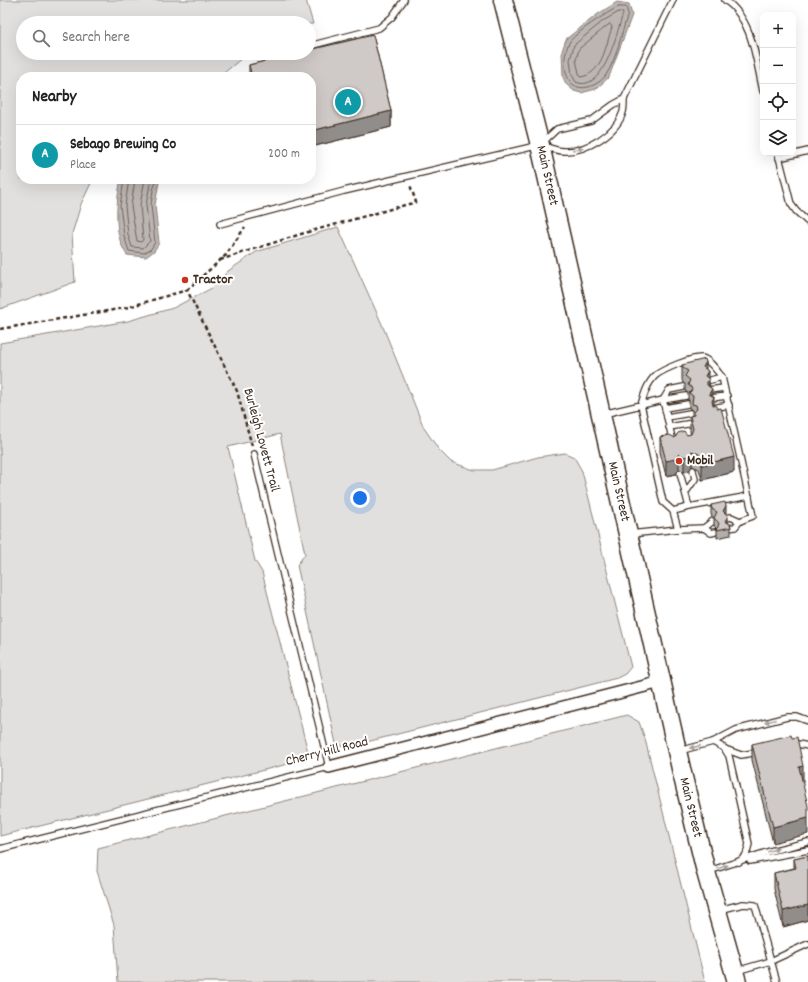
<!DOCTYPE html>
<html lang="en">
<head>
<meta charset="utf-8">
<style>
	:root { --surface:#fff; --page:#f2f2f2; --text:#222; --muted:#767676; --line:#e0e0e0; --accent:#ea580c }
	body { margin:0; font-family:Dekko,sans-serif; background:var(--page); color:var(--text) }
	.controls { position:absolute; right:12px; top:12px; display:grid; overflow:hidden; border-radius:8px; box-shadow:0 4px 16px #0002 }
	.controls button { width:36px; height:36px; display:grid; place-items:center; padding:0; border:0; border-bottom:1px solid var(--line); background:var(--surface); color:var(--text); font:20px sans-serif }
	.you { position:absolute; left:360px; top:498px; width:14px; height:14px; margin:-10px; border:3px solid #fff; border-radius:50%; background:#1a73e8; box-shadow:0 0 0 6px #1a73e833 }
	.badge { display:grid; place-items:center; width:26px; height:26px; border-radius:50%; background:var(--accent); color:#fff; font-size:13px; font-weight:700 }
	.pin { position:absolute; translate:-50% -50%; border:2px solid #fff; box-shadow:0 1px 4px #0006 }
	.list { margin:0; padding:0; list-style:none }
	h2 { display:flex; justify-content:space-between; align-items:center; height:52px; margin:0; padding:0 16px; font-size:17px }
	h2 small { font-size:13px; font-weight:400; color:var(--muted) }
	.list li { display:grid; grid-template-columns:26px 1fr auto; gap:12px; align-items:center; box-sizing:border-box; height:60px; padding:0 16px; border-top:1px solid var(--line) }
	.list b { display:block; font-size:15px; white-space:nowrap }
	.list p { margin:0; font-size:13px; white-space:nowrap; color:var(--muted) }
	.list em { font-size:13px; font-style:normal; color:var(--muted) }
	.icon { flex:none; width:22px; height:22px; fill:none; stroke:currentColor; stroke-width:2; stroke-linecap:round; stroke-linejoin:round }
	.map { position:relative; flex:none; width:808px; height:982px; overflow:hidden }
	.search { position:absolute; background:var(--surface); box-shadow:0 4px 16px #0002; left:16px; top:16px; width:300px; height:44px; display:flex; align-items:center; gap:10px; box-sizing:border-box; padding:0 14px; border-radius:22px; color:var(--muted); font-size:15px }
	.panel { position:absolute; background:var(--surface); box-shadow:0 4px 16px #0002; left:16px; top:72px; width:300px; height:112px; border-radius:16px }
	.map>svg:first-child { display:block }
</style>
</head>
<body>
<div class="map">
<svg width="808" height="982" viewBox="0 0 808 982">
	<rect width="100%" height="100%" fill="#fff"/>
	<filter id="ink" filterUnits="userSpaceOnUse"><feTurbulence type="fractalNoise" baseFrequency=".025" numOctaves="2"/><feDisplacementMap in="SourceGraphic" scale="8" xChannelSelector="R" yChannelSelector="G"/><feConvolveMatrix kernelMatrix="1 2 1 2 8 2 1 2 1" color-interpolation-filters="sRGB"/></filter>
	<g filter="url(#ink)">
		<g fill="#e2e0de" stroke="#8e857e">
			<path d="M0 0H306L313 24 23 23V53H248L219 77H21V179H93L81 204 72 234 75 282 0 309Z"/>
			<path d="M338 227 381 322 424 428 439 450 451 462 474 470H492L538 457 565 453 574 457 582 471 631 667 625 674 617 678 347 747 336 744 297 565 305 554 280 434 228 447 255 561 262 572 308 752 304 760 0 836V343L128 321 173 308 212 288 228 271 256 252Z"/>
			<path d="M627 715 639 722 645 739 705 982H118L114 925 97 871 98 848Z"/>
		</g>
		<g fill="#bcb6b3" stroke="#887e77">
			<path d="M617 2 629 4 632 15 609 77 596 89 581 93 574 91 566 84 563 77 562 51 566 39 598 14Z"/>
			<path d="M121 179H163L159 182 155 205 159 243 154 251 146 257 127 255C113 236 116 201 121 179Z"/>
		</g>
		<g fill="none" stroke-linecap="round" stroke-linejoin="round">
			<g stroke="#6f625a" stroke-width="1">
				<path d="M618 7H626L628 14C621 34 617 58 606 75 602 81 595 85 588 87 563 93 561 58 569 43 574 33 607 13 618 7Z"/>
				<path d="M619 12H622L623 14C617 31 604 94 576 82L572 75 570 60 574 45 603 21Z"/>
				<path d="M610 24 612 27C606 45 602 75 580 77L576 60 579 49Z"/>
				<path d="M124 179 120 206 124 236 129 251 144 253 151 249 155 242 151 205 153 190 157 179"/>
				<path d="M129 179 125 206 128 235 132 247 143 248 150 241 146 205 151 179"/>
				<path d="M135 179 131 206 137 241 141 242 143 240 140 205 145 179"/>
			</g>
			<g stroke="#3b2a1e" stroke-width="8">
				<g id="service">
					<path d="M725 0C753 19 756 61 763 91"/>
					<path d="M309 46 379 28 392 17 404 0"/>
					<path d="M270 55 279 53"/>
					<path d="M543 142 557 129 591 121 613 105 624 99"/>
					<path d="M778 153 791 204 796 211 808 222"/>
					<path d="M779 158 808 151"/>
					<path d="M220 224 344 191 540 145C547 147 556 151 564 151 586 152 617 133 623 112 624 108 624 103 624 99L673 0"/>
					<path d="M707 381 722 377"/>
					<path d="M709 390 724 388"/>
					<path d="M711 398 727 396"/>
					<path d="M663 400 669 390 684 387"/>
					<path d="M663 400 686 396"/>
					<path d="M665 408 688 404"/>
					<path d="M713 408 729 405"/>
					<path d="M603 414 641 405 663 502 673 511 678 529 630 534"/>
					<path d="M667 417 690 413"/>
					<path d="M669 427 693 423"/>
					<path d="M673 442 663 400 641 405C644 395 647 383 656 375 664 369 692 357 702 358 710 360 717 371 722 377L753 516 740 521 735 527 729 528"/>
					<path d="M686 492 695 479 693 470"/>
					<path d="M689 507 749 496"/>
					<path d="M673 511 689 507 680 473"/>
					<path d="M727 518 731 517 740 521"/>
					<path d="M704 528 713 521"/>
					<path d="M678 529 704 528 711 533 715 532"/>
					<path d="M713 742 724 748 729 756 749 844 746 855 739 862"/>
					<path d="M791 745 798 744 808 746"/>
					<path d="M725 749 741 755 759 752"/>
					<path d="M679 751 713 742 736 730 787 717H797L808 721"/>
					<path d="M0 849 329 767 254 454"/>
					<path d="M750 861 808 850"/>
					<path d="M709 871 770 851 808 842"/>
					<path d="M719 910 743 904 755 905 777 982"/>
					<path d="M736 971 771 961 808 944"/>
				</g>
			</g>
			<g stroke="#3b2a1e" stroke-width="14">
				<path id="minor" d="M329 767 661 682"/>
			</g>
			<g stroke="#3b2a1e" stroke-width="21">
				<g id="trunk">
					<path id="s1" d="M503 0 540 145 682 773 706 872 737 982"/>
				</g>
			</g>
			<g stroke="#3b2a1e" stroke-width="2.5" stroke-dasharray="4 3" stroke-linecap="butt">
				<path d="M220 260 301 234 416 202 410 185"/>
				<path d="M187 290 226 255 245 227"/>
				<path d="M0 329 125 308 187 290 237 391 252 446"/>
			</g>
			<use href="#service" stroke="#fff" stroke-width="5.5"/>
			<use href="#minor" stroke="#fff" stroke-width="11"/>
			<use href="#trunk" stroke="#fff" stroke-width="18"/>
		</g>
		<g fill="#b2aeab" stroke="#3b2a1e">
			<path d="M373 35 391 111V127L311 147V77H249V65L298 53H309V50Z"/>
			<path d="M682 365 706 369 714 405 734 472 702 480 699 469 692 466 689 471 684 472 679 469 676 474 666 476 660 452V437L675 438 691 434 690 432V416H692V410L689 408V400H688V393L685 391V384L683 383 682 380Z"/>
			<path d="M711 505 726 514 728 523 731 527V535L717 538V529L714 526V518L712 517 711 514Z"/>
			<path d="M752 744 803 782H802L773 843 752 760Z"/>
			<path d="M808 856V920L783 927 774 889V873L794 868V859Z"/>
		</g>
		<g fill="#918d8b" stroke="#3b2a1e">
			<path d="M391 111V127L311 147V131Z"/>
			<path d="M706 362V375L708 371V381L709 379V394L712 389V400L714 397V412L705 391 703 367Z"/>
			<path d="M692 451V466L689 471 684 472V457Z"/>
			<path d="M679 454V469L676 474 666 476V461Z"/>
			<path d="M734 457V472L702 480V465Z"/>
			<path d="M726 506V514L723 511Z"/>
			<path d="M728 516V524L725 521Z"/>
			<path d="M803 766V782L799 783V767Z"/>
			<path d="M808 818V834L773 843V827Z"/>
			<path d="M808 905V920L783 927V911Z"/>
		</g>
		<g fill="#cfcac7" stroke="#3b2a1e">
			<path d="M373 35 391 111 311 131V77H252L249 65 298 53H309V50Z"/>
			<path d="M705 359 706 362 703 367 708 371 705 376 709 379 707 382V385L712 389 709 394 714 397 712 401 713 405 717 406V409L721 408 734 457 702 465 699 454 692 451 689 456 684 457 679 454 676 459 666 461 660 437 670 435 675 438 678 433 684 431 687 435 691 434 693 429 690 416 694 415V412L697 409 696 405 692 404 693 396 689 393 692 390 691 387 688 385 690 380 685 376 688 371 683 368 682 365Z"/>
			<path d="M725 502 726 506 723 511 728 516 725 521 730 524 731 527 717 530 719 523 714 518 717 512 712 509 711 505Z"/>
			<path d="M791 735 792 738 797 737 803 766 799 767 808 806V818L773 827 752 744Z"/>
			<path d="M808 856V905L783 911 774 873 796 868 794 859Z"/>
		</g>
		<defs><path id="oneway-solid" d="M-6-.8H1V-3.2L6.5 0L1 3.2V.8H-6Z"/></defs>
		<g fill="#a79f9a">
			<use href="#oneway-solid" transform="translate(578 149) rotate(-10)"/>
			<use href="#oneway-solid" transform="translate(770 721) rotate(166)"/>
			<use href="#oneway-solid" transform="translate(695 747) rotate(167)"/>
			<use href="#oneway-solid" transform="translate(773 850) rotate(-16)"/>
			<use href="#oneway-solid" transform="translate(723 867) rotate(-17)"/>
		</g>
	</g>
	<g fill="#c8321e" stroke="#fff" stroke-width="1.5">
		<circle cx="185" cy="280" r="4"/>
		<circle cx="679" cy="461" r="4"/>
	</g>
	<g text-anchor="middle" dominant-baseline="central" stroke-width="4" stroke-linejoin="round" paint-order="stroke">
		<g font-size="14" fill="#3b2a1e" stroke="#fff">
			<text stroke="none"><textPath href="#s1" startOffset="181">Main Street</textPath></text>
			<text transform="translate(261 440) rotate(75)">Burleigh Lovett Trail</text>
			<text stroke="none"><textPath href="#s1" startOffset="505">Main Street</textPath></text>
			<text transform="translate(327 752) rotate(-14)">Cherry Hill Road</text>
			<text stroke="none"><textPath href="#s1" startOffset="829">Main Street</textPath></text>
		</g>
		<g font-size="14" font-weight="bold" fill="#3b2a1e" stroke="#fff" text-anchor="start">
			<text x="193" y="280">Tractor</text>
			<text x="687" y="461">Mobil</text>
		</g>
	</g>
</svg>
<div class="controls">
<button>+</button>
<button>−</button>
<button><svg class="icon" aria-label="locate" viewBox="0 0 24 24"><circle cx="12" cy="12" r="6"/><path d="M12 2v4M12 18v4M2 12h4M18 12h4"/></svg></button>
<button><svg class="icon" aria-label="layers" viewBox="0 0 24 24"><path d="M12 4l9 5-9 5-9-5zM3 14l9 5 9-5"/></svg></button>
</div>
<div class="you"></div>
<div class="pin badge" style="left:348px;top:102px;background:#0f9aa8">A</div>
<div class="search"><svg class="icon" aria-label="search" viewBox="0 0 24 24"><circle cx="10" cy="10" r="6"/><path d="M15 15l6 6"/></svg>Search here</div>
<section class="panel">
<h2>Nearby<small></small></h2>
<ul class="list">
<li><span class="badge" style="background:#0f9aa8">A</span><div><b>Sebago Brewing Co</b><p>Place</p></div><em>200 m</em></li>
</ul>
</section>
</div>
</body>
</html>
